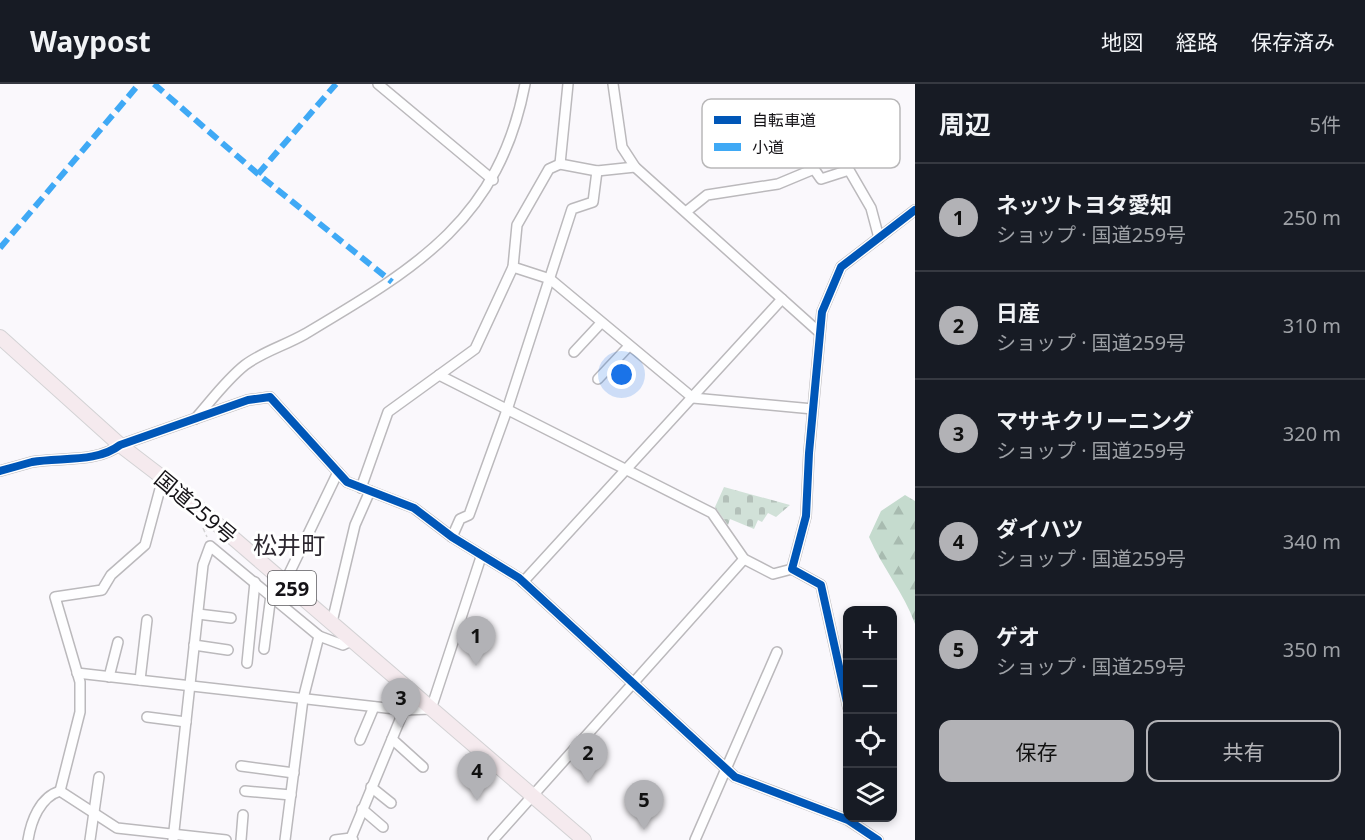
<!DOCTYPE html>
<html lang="ja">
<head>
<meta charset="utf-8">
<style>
	:root { --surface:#171b24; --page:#20242c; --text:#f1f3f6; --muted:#9ea1a6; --line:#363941; --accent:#b2b2b6 }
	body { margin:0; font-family:"Noto Sans","Noto Sans JP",sans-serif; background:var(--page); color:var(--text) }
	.controls { position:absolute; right:18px; bottom:18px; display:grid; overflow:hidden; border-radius:12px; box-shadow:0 3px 9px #0003 }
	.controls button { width:54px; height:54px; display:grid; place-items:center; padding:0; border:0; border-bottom:2px solid var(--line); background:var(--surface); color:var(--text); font:30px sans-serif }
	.you { position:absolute; left:622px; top:291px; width:21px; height:21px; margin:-15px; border:4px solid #fff; border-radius:50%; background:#1a73e8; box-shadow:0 0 0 9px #1a73e833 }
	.badge { display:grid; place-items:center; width:39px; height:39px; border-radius:50%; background:var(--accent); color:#111; font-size:20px; font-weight:700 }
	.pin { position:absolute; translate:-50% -50px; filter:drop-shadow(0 2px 3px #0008) }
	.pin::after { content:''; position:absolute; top:32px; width:21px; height:18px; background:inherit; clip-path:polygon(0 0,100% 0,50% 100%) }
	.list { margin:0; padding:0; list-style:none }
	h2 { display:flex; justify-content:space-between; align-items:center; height:78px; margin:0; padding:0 24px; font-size:26px }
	h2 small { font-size:20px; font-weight:400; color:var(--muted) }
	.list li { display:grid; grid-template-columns:39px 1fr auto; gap:18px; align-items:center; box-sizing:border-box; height:108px; padding:0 24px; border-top:2px solid var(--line) }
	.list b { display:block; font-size:22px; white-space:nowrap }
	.list p { margin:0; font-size:20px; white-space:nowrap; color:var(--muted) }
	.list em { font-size:20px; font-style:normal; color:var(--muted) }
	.actions { display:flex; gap:12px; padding:18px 24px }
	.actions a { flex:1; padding:14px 0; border:2px solid var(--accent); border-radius:12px; text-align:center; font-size:21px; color:var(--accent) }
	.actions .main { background:var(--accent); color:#111 }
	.icon { flex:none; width:33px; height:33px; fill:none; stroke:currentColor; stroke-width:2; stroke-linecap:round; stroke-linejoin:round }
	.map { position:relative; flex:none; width:915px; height:756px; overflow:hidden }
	header { display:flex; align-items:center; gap:36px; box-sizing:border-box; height:84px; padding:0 30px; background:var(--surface); border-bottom:2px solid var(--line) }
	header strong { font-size:28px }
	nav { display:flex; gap:33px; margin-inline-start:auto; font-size:21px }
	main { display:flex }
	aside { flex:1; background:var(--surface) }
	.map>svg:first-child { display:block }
</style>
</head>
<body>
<header>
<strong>Waypost</strong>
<nav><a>地図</a><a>経路</a><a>保存済み</a></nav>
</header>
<main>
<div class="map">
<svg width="915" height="756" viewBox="0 0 915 756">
	<defs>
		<pattern id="forest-firs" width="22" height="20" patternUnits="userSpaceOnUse" patternTransform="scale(1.5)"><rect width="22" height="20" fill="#c5dbce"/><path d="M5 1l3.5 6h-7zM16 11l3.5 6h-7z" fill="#a8bbb0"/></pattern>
		<pattern id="cemetery-stones" width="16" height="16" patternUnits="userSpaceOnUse" patternTransform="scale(1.5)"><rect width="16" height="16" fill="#d1e1d8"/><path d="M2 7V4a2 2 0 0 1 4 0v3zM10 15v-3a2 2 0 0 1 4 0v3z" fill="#b3c0b9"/></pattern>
	</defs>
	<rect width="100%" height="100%" fill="#faf8fc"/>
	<path fill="url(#forest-firs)" d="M905 411 915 417V540C904 509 882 483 869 453L881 427Z"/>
	<path fill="url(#cemetery-stones)" d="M724 403 790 421 776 433 768 429 762 438 758 436 754 445 730 435 728 441 715 423Z"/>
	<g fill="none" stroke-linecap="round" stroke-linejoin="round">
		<g stroke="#bbb9bc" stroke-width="12">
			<g id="minor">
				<path d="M378 0 493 96"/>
				<path d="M613 0 622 63 635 83 820 249"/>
				<path d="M560 80 568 0"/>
				<path d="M687 127 707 111 778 100 814 85 821 95 849 86 871 124 879 154"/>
				<path d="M513 183 550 195 693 314 813 325"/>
				<path d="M574 268 601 239"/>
				<path d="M439 291 712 429 744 475 773 490 792 485"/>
				<path d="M598 295 629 262"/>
				<path d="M195 335C211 317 226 296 245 281 262 268 286 261 305 250 416 184 499 136 525 0"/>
				<path d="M0 387C11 384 21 381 32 378 60 373 97 379 120 361L248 316 270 313 347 398 414 424 452 453 519 494 735 693 848 736 878 756"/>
				<path d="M361 404 388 328 475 265 513 183 517 141 549 85 560 80 597 87 635 83"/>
				<path d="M452 453 460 435 469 431 507 326 572 125 593 118 597 87"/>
				<path d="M285 498 338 388"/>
				<path d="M523 498 782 215"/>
				<path d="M198 530 231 534"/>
				<path d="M332 538 355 441 370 407"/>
				<path d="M194 561 228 566"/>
				<path d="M264 565 271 511"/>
				<path d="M247 579 255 498"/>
				<path d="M77 589 404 626 431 625 481 473"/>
				<path d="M109 593 118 558"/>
				<path d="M140 596 147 536"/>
				<path d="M848 623 821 501 792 485 806 432 809 369 822 228 841 183 915 126"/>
				<path d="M147 633 186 638"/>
				<path d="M392 655 423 683"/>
				<path d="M360 656 374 623"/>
				<path d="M241 682 294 689"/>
				<path d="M371 703 391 719"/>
				<path d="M60 707 80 628V598L55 513 102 506 111 491 145 461 160 405 167 397"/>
				<path d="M60 707 117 744 226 756"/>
				<path d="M245 707 291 711"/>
				<path d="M362 725 383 743"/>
				<path d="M351 754 404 626"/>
				<path d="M28 756C31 737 40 713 60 707"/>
				<path d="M90 756 99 693"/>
				<path d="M173 756 203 481 210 462 319 552"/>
				<path d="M241 756 243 731"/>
				<path d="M285 756 303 615 319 552 343 561 353 556"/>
				<path d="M335 756 351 754 353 756"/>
				<path d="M493 756 744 475"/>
				<path d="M695 756 777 568"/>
			</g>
		</g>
		<g stroke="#d3d2d4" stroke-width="16">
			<path id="highway" d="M0 253 120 361 167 397 584 756"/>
		</g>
		<path stroke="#d5d4d5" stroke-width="1.5" stroke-dasharray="4.5 3" stroke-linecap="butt" d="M203 444 207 453"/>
		<use href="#minor" stroke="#fefeff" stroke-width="9"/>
		<use href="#highway" stroke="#f5eaee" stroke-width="14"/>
		<path stroke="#d5d4d5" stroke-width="1.5" stroke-dasharray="4.5 3" stroke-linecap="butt" d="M206 446 218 432"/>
		<g stroke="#3fa9f5" stroke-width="6" stroke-dasharray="12 6" stroke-linecap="butt">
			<path d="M154 0 258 90 392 198"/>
			<path d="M258 90 336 0"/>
			<path d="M0 164 139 0"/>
		</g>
		<g stroke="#fff" stroke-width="11">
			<g id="cycleway">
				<path d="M0 387C11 384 21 381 32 378 60 373 97 379 120 361L248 316 270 313 347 398 414 424 452 453 519 494 735 693 848 736 878 756"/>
				<path d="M848 623 821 501 792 485 806 432 809 369 822 228 841 183 915 126"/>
			</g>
		</g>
		<use href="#cycleway" stroke="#0057b8" stroke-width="8"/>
	</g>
	<g text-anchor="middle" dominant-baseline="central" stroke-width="6" stroke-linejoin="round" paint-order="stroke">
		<rect fill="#fff" stroke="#5b5a5d" stroke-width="1.5" x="268" y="487" width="48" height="34" rx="4.5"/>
		<g font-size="20" font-weight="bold" fill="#151317">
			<text x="292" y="504">259</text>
		</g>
		<g font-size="21" fill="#151317" stroke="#fff">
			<text transform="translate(196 423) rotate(40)">国道259号</text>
		</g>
		<g font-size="24" fill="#2c272f" stroke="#fff">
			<text x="289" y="460">松井町</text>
		</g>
	</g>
	<rect x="702" y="15" width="198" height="69" rx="9" fill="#fff" stroke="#b9b8b9" stroke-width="1.5"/>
	<rect x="714" y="32" width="27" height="8" fill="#0057b8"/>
	<rect x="714" y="59" width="27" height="8" fill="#3fa9f5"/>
	<g font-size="16" fill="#151317">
		<text x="752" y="42">自転車道</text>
		<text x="752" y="69">小道</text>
	</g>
</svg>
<div class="controls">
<button>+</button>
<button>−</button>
<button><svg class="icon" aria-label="locate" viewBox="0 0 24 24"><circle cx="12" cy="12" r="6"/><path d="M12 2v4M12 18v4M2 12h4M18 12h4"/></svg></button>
<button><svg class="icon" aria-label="layers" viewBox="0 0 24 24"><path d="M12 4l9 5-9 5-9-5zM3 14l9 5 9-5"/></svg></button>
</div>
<div class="you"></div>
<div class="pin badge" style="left:476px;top:582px">1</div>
<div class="pin badge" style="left:588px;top:699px">2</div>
<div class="pin badge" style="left:401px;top:644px">3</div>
<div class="pin badge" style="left:477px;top:717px">4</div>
<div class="pin badge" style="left:644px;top:746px">5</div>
</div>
<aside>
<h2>周辺<small>5件</small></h2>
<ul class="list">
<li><span class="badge">1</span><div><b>ネッツトヨタ愛知</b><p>ショップ · 国道259号</p></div><em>250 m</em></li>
<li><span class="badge">2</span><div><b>日産</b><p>ショップ · 国道259号</p></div><em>310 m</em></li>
<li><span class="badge">3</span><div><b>マサキクリーニング</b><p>ショップ · 国道259号</p></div><em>320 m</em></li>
<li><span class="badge">4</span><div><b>ダイハツ</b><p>ショップ · 国道259号</p></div><em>340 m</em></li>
<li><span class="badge">5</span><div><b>ゲオ</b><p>ショップ · 国道259号</p></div><em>350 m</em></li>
</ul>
<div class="actions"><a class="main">保存</a><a>共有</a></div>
</aside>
</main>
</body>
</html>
